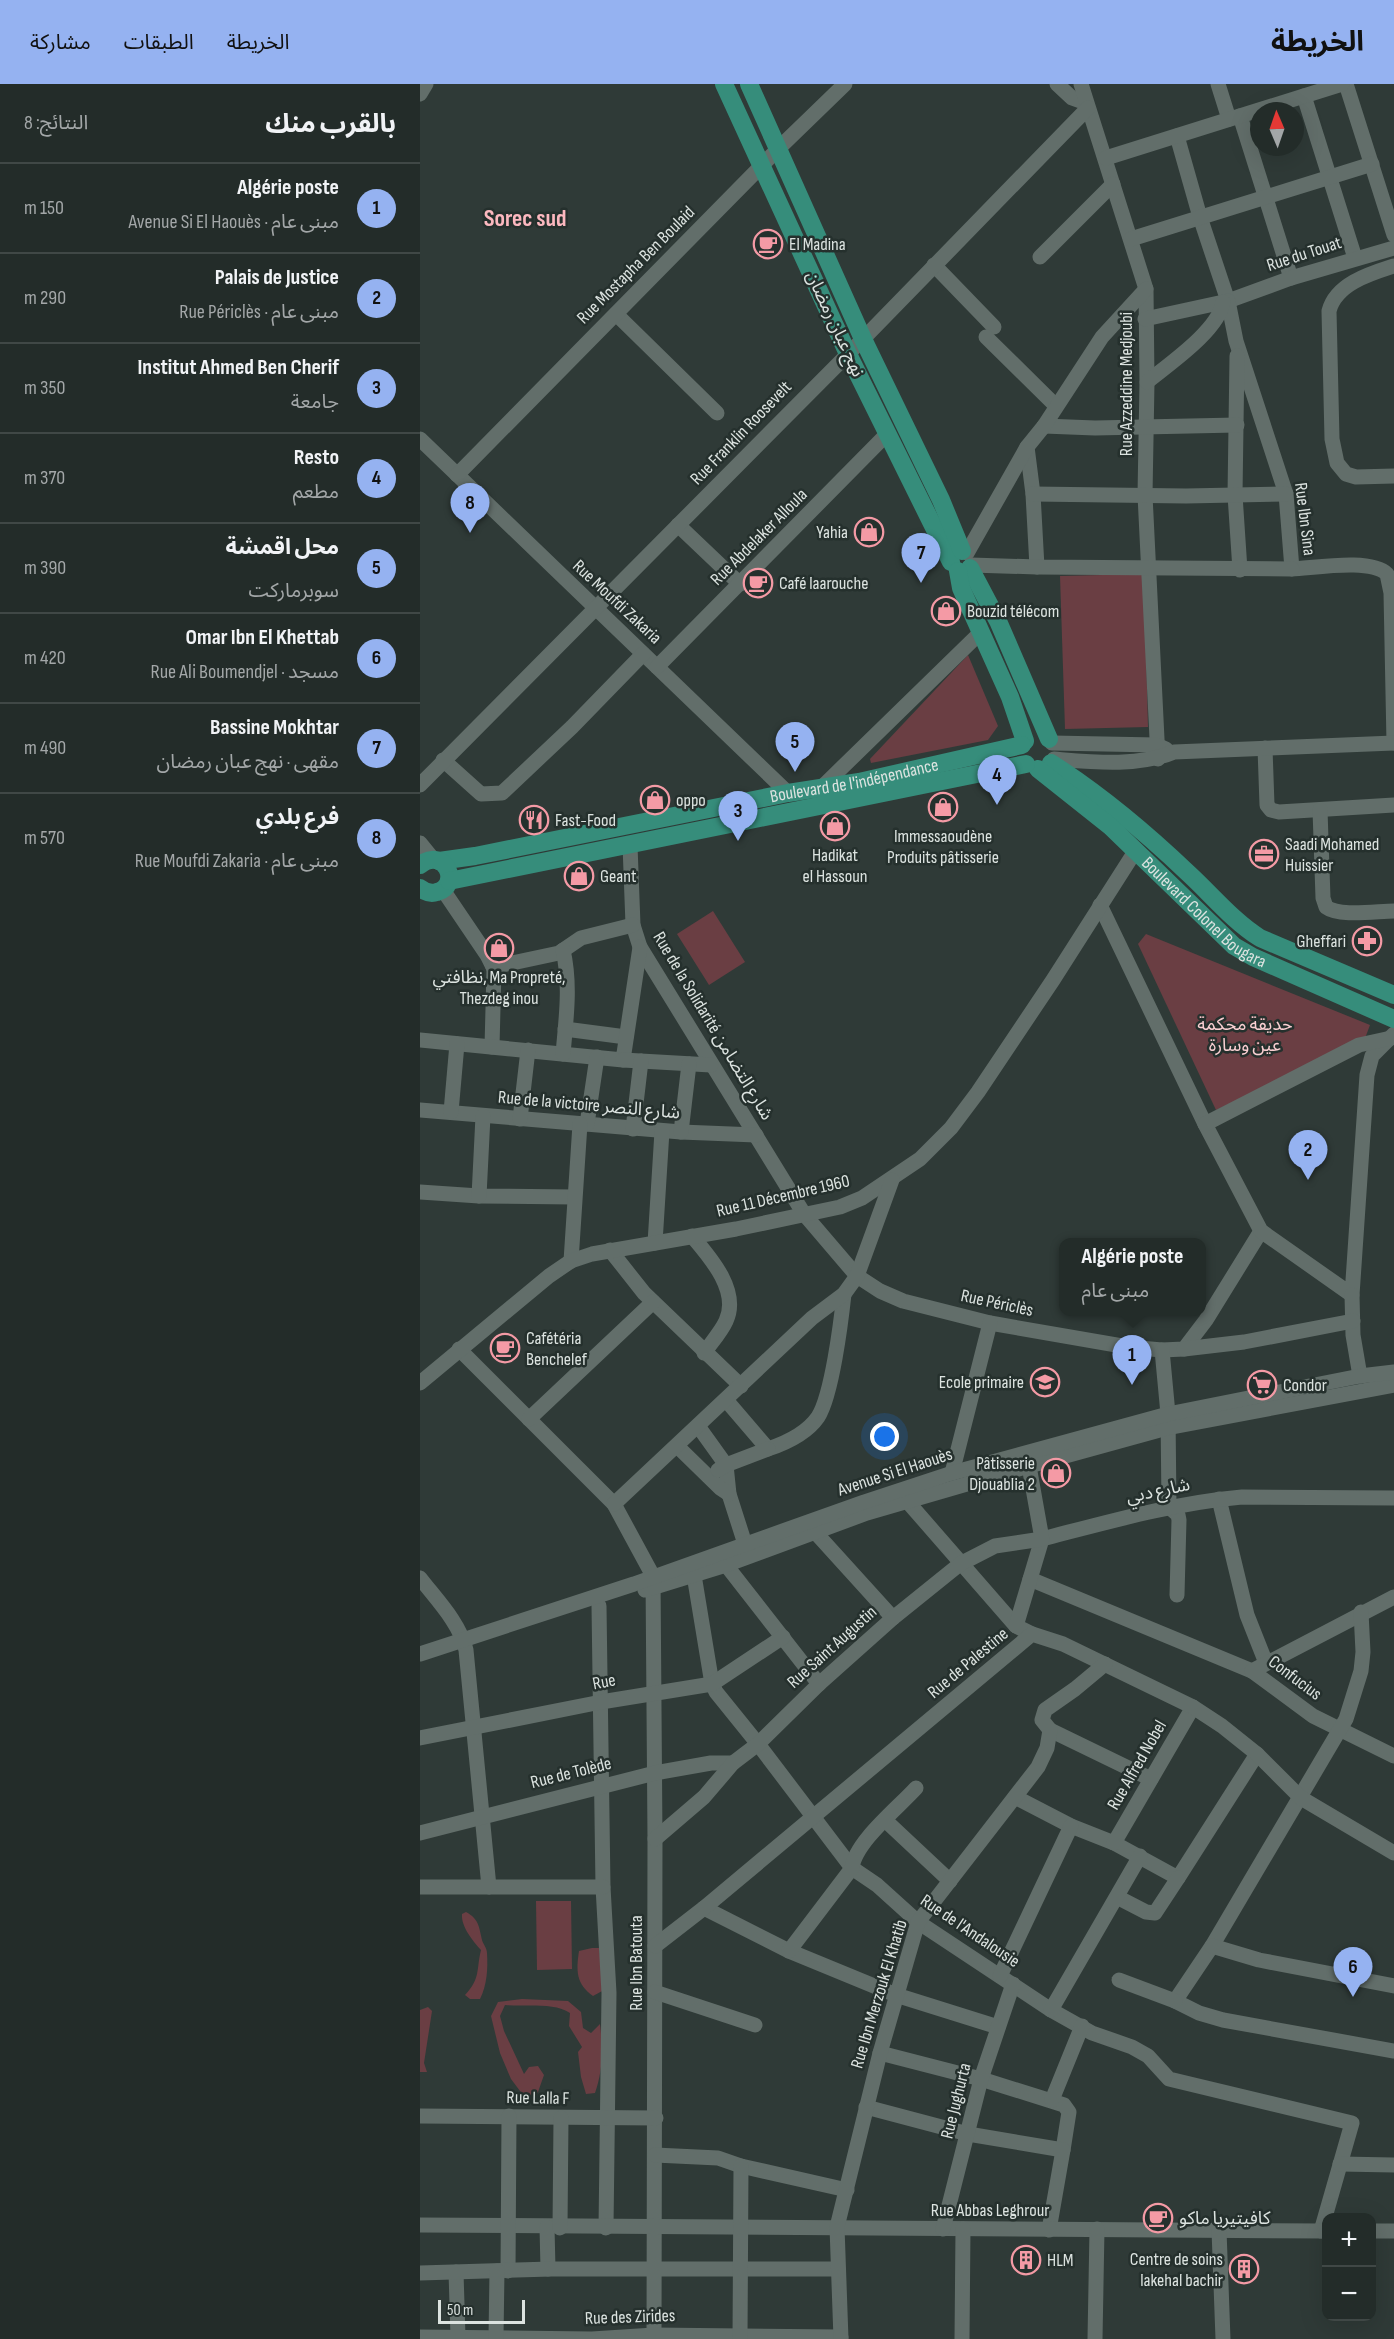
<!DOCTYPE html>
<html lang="ar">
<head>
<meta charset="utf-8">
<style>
	:root { --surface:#232c29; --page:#2b3431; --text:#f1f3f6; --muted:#a3a7a8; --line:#404846; --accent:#95b2f1 }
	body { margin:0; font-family:"Sofia Sans Condensed","Noto Sans Arabic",sans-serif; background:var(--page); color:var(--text); direction:rtl }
	.controls { position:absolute; right:18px; bottom:18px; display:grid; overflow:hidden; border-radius:12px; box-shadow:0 6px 24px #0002 }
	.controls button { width:54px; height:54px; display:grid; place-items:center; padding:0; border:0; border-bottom:2px solid var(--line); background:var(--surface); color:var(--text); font:30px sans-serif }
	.compass { position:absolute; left:830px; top:18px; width:54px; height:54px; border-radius:50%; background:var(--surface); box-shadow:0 6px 24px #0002; rotate:358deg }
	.scale { position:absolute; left:18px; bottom:15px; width:87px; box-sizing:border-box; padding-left:6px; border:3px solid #dce3e0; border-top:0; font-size:16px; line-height:21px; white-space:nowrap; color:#dce3e0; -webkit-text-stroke:4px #25302d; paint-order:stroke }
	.you { position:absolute; left:465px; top:1353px; width:21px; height:21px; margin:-15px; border:4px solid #fff; border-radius:50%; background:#1a73e8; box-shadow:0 0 0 9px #1a73e833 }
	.badge { display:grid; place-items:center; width:39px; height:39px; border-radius:50%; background:var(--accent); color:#111; font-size:20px; font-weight:700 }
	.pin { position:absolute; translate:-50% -50px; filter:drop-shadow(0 2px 3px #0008) }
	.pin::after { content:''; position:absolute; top:32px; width:21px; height:18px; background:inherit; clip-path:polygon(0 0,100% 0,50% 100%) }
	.popup { position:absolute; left:639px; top:1154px; width:147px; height:78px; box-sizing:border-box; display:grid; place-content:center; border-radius:12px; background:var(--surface); filter:drop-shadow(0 2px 4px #0005); font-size:20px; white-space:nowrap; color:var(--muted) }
	.popup b { font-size:22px; color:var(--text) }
	.popup::after { content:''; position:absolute; left:50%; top:100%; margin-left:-12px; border:12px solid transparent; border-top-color:var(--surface) }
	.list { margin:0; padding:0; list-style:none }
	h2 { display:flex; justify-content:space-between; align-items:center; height:78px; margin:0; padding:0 24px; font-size:26px }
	h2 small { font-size:20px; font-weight:400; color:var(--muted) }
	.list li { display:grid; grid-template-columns:39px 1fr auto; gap:18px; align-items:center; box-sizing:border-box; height:90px; padding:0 24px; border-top:2px solid var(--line) }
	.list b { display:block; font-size:22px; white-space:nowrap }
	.list p { margin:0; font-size:20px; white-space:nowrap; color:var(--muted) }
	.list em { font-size:20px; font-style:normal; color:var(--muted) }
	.map { position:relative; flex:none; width:974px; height:2255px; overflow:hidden; direction:ltr }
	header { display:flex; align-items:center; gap:36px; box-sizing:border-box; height:84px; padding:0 30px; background:var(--accent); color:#111 }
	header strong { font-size:28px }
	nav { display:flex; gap:33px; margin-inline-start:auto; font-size:21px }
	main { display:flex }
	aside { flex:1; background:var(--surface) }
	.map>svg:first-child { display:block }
</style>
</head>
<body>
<header>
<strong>الخريطة</strong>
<nav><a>الخريطة</a><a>الطبقات</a><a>مشاركة</a></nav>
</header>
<main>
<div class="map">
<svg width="974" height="2255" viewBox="0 0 974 2255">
	<rect width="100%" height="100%" fill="#2f3a37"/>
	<g fill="#6a3e43">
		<path d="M724 490 728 643 645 645 640 492Z"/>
		<path d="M548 571 578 642 568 656 451 679 450 675Z"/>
		<path d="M293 827 325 878 289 901 257 850Z"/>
		<path d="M726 850 950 941 944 957 796 1026 718 860Z"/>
		<path d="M116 1817H151L152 1885 117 1886Z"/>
		<path d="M46 1828C59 1835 59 1843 62 1856 63 1860 67 1864 67 1869 68 1885 67 1901 60 1915H50L45 1911C61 1894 56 1886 61 1866 53 1857 41 1843 42 1830Z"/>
		<path d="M172 1864H179L184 1906 173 1912C156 1900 156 1887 159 1867Z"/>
		<path d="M102 1915 148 1917 161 1928 163 1944 171 1949 180 1940C183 1964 183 1986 175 2009L166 2010 161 1993 158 1968 162 1963 149 1942 150 1929C134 1918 104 1923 85 1921L80 1932 84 1947 104 1990 109 1983 118 1982 124 1991 118 2008 112 2015 103 2011 91 1995 80 1969 71 1932 78 1918Z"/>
		<path d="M8 1923 12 1927 4 1979 7 1988H0V1926Z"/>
	</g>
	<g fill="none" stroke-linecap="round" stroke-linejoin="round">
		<g stroke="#626e6a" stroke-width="15">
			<path d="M637 0 652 14 666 19"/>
			<path d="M661 0 726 205 727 298 725 411 738 675"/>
			<path d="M798 0 809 35"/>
			<path d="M926 0 974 151"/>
			<path d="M0 10 6 0"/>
			<path d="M884 12 935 174"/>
			<path d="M820 32 871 194"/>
			<path d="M757 52 780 133 808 217 871 194 974 164"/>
			<path d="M686 74 922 0"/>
			<path d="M711 155 952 80"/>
			<path d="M620 173 693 100"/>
			<path d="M514 181 574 243"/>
			<path d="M974 182C949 190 916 200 909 227L912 355 917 379 926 390 936 393 974 392"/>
			<path d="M196 230 297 329"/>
			<path d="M725 235 808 217 816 257 866 410 872 485C895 484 951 474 967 490L971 509 974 659"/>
			<path d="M566 253 636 322"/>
			<path d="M817 272 815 411 820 486"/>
			<path d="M727 298C749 280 799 246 803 218"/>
			<path d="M624 342 675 344 817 341"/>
			<path d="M0 355 368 709"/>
			<path d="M607 363 613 410 617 483"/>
			<path d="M37 391 359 64 425 0"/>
			<path d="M613 410 766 412 866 410"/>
			<path d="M258 441 320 500"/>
			<path d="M547 469 607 363 624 342 682 253 726 205"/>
			<path d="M551 481 617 483 872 485"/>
			<path d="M237 583 467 350"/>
			<path d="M632 659 737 661 746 665"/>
			<path d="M845 664 847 721 851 726 859 728 974 721"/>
			<path d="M634 675C672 678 718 683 754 668L974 659"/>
			<path d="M23 676 61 710 82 709 152 643 223 570"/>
			<path d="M0 701 443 255 668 24"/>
			<path d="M400 705 561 548"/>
			<path d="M900 726 903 814 906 823C919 833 957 827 974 827"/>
			<path d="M0 759 13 775"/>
			<path d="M210 761 213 841 220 863 384 1130 437 1192 460 1207 483 1217 570 1239 708 1263 742 1266 764 1265 786 1236 841 1147"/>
			<path d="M23 806 67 871 74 885 72 963"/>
			<path d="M680 821 785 1040 841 1147 932 1211 947 991 952 972 974 950"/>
			<path d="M73 883 139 869 161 854 213 841"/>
			<path d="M145 945 206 953"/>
			<path d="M0 956 203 976 220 863"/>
			<path d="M143 970C146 935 151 901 143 866"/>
			<path d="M203 976 291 981"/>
			<path d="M0 1026 261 1048 336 1051"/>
			<path d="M31 1028 37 960"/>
			<path d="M100 1035 108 966"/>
			<path d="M167 1040 177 973"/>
			<path d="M785 1040 939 961 971 954"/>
			<path d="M213 1045 221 977"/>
			<path d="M261 1048 269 980"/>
			<path d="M0 1108 59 1112 154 1113"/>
			<path d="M59 1112 63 1032"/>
			<path d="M272 1152C290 1173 320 1207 306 1237 301 1248 291 1259 284 1269"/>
			<path d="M235 1159 242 1047"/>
			<path d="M190 1166 224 1209 321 1302"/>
			<path d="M151 1177 160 1040"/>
			<path d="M932 1211 933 1251 940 1292"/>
			<path d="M39 1265 194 1420 233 1492 235 1755 234 2255"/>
			<path d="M764 1265 824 1258 933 1237"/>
			<path d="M742 1266 748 1330 749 1423 758 1431 759 1436 757 1511"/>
			<path d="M0 1299 129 1192 151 1177 172 1170 316 1145 420 1123 442 1114 500 1075 531 1044 558 1008 633 896 716 766"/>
			<path d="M306 1316 348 1365C366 1359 387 1349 398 1333 412 1311 421 1238 424 1210"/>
			<path d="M109 1335 233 1218"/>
			<path d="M278 1342 306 1381 309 1410 325 1460"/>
			<path d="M257 1362 300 1404 309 1410"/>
			<path d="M298 1386 306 1381 348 1365"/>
			<path d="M532 1389 570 1239"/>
			<path d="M799 1415 827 1531 846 1579"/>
			<path d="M487 1417 596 1542"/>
			<path d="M194 1420 392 1234 424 1210 437 1192 472 1096"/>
			<path d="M395 1448 473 1534"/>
			<path d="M306 1481 399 1600"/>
			<path d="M274 1491 292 1600 296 1608 338 1660 432 1784 457 1801 498 1838 631 1926 672 1949 712 1963 728 1972 749 1995 932 2039 901 2147"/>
			<path d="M0 1494C16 1515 40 1539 46 1566L69 1803"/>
			<path d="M610 1495 832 1587"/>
			<path d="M225 1506 306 1481 447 1429 609 1382 747 1344 974 1301"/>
			<path d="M974 1513 832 1587 893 1632 974 1672"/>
			<path d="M179 1522 183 1803 189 1909 186 2144"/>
			<path d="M941 1528 943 1568 941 1587 926 1635 792 1862 755 1917 779 1929 803 1936 974 1967"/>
			<path d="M612 1550 596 1542 622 1455C688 1438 754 1419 822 1413L974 1414"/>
			<path d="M0 1570 214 1500 444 1418 532 1389 748 1330 940 1292 974 1288"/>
			<path d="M630 1646 731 1695"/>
			<path d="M0 1654 181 1618 292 1600 363 1553"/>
			<path d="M595 1713 651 1742 694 1759 758 1794 837 1670"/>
			<path d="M466 1737 530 1797"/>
			<path d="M0 1749 235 1689 291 1679H313"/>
			<path d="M235 1755 284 1713 313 1679 338 1660 399 1600 473 1534 540 1480 575 1462 622 1455 609 1382"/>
			<path d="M694 1759 773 1623"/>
			<path d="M0 1803H183"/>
			<path d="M697 1813 726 1828 735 1829 758 1794"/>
			<path d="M284 1824 369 1867 476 1911 578 1943"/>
			<path d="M235 1862 284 1824 612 1550 643 1560 773 1623 802 1642 837 1670 881 1714 974 1769"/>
			<path d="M792 1862 839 1876 974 1902"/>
			<path d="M369 1867 432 1784C435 1758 478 1724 496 1704"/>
			<path d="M580 1892 651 1742"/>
			<path d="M699 1896 755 1917"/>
			<path d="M235 1908 335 1941"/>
			<path d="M631 1926 720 1772"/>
			<path d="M460 1969 561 1995 644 2021 649 2028 643 2066"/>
			<path d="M632 2016 662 1942"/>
			<path d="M446 2023 548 2050 643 2066 629 2146"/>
			<path d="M0 2032 236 2034"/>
			<path d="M235 2071 298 2074 321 2082 427 2106"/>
			<path d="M920 2080 974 2081"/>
			<path d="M0 2141 906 2147"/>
			<path d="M127 2143 128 2185"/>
			<path d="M140 2144 141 2034"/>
			<path d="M523 2145 561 1995 593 1900"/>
			<path d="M799 2146 803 2255"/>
			<path d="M952 2147H974"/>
			<path d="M88 2187 89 2032"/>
			<path d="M36 2188 38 2253"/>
			<path d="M0 2189 131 2185H418"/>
			<path d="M0 2253 172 2255 234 2251 421 2253"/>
			<path d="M76 2253 77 2187"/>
			<path d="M320 2255 321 2082"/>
			<path d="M421 2255 417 2143 460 1969 498 1838 618 1683 627 1664 630 1646 622 1636 625 1626 655 1605 685 1580"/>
			<path d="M542 2255 543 2145"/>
			<path d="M675 2255 677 2145"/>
		</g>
		<g stroke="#368d7b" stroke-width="18">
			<path d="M304 0 428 270 531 478"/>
			<path d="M329 0 443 255 521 416 542 467"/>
			<path d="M550 484 578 537 629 655"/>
			<path d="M538 487 541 504 590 613 605 657"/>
			<path d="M631 679C681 711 725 748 768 789 792 811 813 837 840 854L974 911"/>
			<path id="s1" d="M618 685 691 743 814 862 833 873 974 935"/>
			<path id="s2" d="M19 777 55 772 368 709 439 698 602 661"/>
			<path d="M0 781C25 762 42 801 17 808 11 810 5 808 0 804"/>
			<path d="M29 797 606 680"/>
		</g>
	</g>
	<defs>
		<g id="cafe-ring" transform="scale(1.5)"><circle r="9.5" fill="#25302d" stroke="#f49aa5" stroke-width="1.5"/><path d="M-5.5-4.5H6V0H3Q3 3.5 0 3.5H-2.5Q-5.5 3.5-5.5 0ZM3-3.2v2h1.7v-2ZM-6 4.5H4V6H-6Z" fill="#f49aa5"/></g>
		<g id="shop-ring" transform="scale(1.5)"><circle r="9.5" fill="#25302d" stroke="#f49aa5" stroke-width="1.5"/><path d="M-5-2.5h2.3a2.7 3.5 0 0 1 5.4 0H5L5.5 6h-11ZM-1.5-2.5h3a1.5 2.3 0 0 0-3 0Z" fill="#f49aa5"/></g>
		<g id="restaurant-ring" transform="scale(1.5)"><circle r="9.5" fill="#25302d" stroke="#f49aa5" stroke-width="1.5"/><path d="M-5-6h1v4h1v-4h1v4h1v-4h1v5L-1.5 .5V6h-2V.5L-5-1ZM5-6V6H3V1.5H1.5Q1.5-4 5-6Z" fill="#f49aa5"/></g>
		<g id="office-ring" transform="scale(1.5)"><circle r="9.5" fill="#25302d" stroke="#f49aa5" stroke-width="1.5"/><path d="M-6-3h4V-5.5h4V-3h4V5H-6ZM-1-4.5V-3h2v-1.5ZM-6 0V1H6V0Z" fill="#f49aa5"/></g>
		<g id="pharmacy-ring" transform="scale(1.5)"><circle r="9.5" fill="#25302d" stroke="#f49aa5" stroke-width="1.5"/><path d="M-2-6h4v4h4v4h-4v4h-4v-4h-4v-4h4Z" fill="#f49aa5"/></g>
		<g id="school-ring" transform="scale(1.5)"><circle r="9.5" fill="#25302d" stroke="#f49aa5" stroke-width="1.5"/><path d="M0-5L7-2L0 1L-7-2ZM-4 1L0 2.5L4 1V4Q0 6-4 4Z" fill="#f49aa5"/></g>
		<g id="supermarket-ring" transform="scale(1.5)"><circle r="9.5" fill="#25302d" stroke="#f49aa5" stroke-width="1.5"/><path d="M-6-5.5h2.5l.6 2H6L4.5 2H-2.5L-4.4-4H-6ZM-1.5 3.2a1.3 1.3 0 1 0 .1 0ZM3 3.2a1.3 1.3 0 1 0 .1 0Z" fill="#f49aa5"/></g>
		<g id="building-ring" transform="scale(1.5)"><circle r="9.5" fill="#25302d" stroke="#f49aa5" stroke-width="1.5"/><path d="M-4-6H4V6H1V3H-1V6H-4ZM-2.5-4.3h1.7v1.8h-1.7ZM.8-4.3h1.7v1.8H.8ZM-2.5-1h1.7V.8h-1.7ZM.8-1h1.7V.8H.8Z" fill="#f49aa5"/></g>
	</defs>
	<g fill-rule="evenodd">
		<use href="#cafe-ring" x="348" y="160"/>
		<use href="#shop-ring" x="449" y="448"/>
		<use href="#cafe-ring" x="338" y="499"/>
		<use href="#shop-ring" x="526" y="527"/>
		<use href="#shop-ring" x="235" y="716"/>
		<use href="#shop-ring" x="523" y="723"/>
		<use href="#restaurant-ring" x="114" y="736"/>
		<use href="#shop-ring" x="415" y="742"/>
		<use href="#office-ring" x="844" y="770"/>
		<use href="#shop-ring" x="159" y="792"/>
		<use href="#pharmacy-ring" x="947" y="857"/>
		<use href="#shop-ring" x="79" y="864"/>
		<use href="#cafe-ring" x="85" y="1264"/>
		<use href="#school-ring" x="625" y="1298"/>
		<use href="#supermarket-ring" x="842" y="1301"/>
		<use href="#shop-ring" x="636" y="1389"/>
		<use href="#cafe-ring" x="738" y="2134"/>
		<use href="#building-ring" x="606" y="2176"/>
		<use href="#building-ring" x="824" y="2185"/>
	</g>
	<g text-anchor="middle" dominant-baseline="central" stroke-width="5" stroke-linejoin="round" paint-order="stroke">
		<g font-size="18" fill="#dce3e0" stroke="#25302d" text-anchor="start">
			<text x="369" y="160">El Madina</text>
			<text x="428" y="448" text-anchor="end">Yahia</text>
			<text x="359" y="499">Café laarouche</text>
			<text x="547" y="527">Bouzid télécom</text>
			<text x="256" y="716">oppo</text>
			<text x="135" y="736">Fast-Food</text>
			<text x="523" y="752" text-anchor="middle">Immessaoudène<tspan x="523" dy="21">Produits pâtisserie</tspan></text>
			<text x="865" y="760">Saadi Mohamed<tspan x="865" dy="21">Huissier</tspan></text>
			<text x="415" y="771" text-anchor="middle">Hadikat<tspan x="415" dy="21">el Hassoun</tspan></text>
			<text x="180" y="792">Geant</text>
			<text x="926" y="857" text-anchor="end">Gheffari</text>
			<text x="79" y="893" text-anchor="middle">نظافتي, Ma Propreté,<tspan x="79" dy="21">Thezdeg inou</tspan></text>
			<text x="106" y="1254">Cafétéria<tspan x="106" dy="21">Benchelef</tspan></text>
			<text x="604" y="1298" text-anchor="end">Ecole primaire</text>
			<text x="863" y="1301">Condor</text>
			<text x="615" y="1379" text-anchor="end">Pâtisserie<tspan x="615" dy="21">Djouablia 2</tspan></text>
			<text x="759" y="2134">كافيتيريا ماكو</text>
			<text x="803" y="2175" text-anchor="end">Centre de soins<tspan x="803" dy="21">lakehal bachir</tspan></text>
			<text x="627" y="2176">HLM</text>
		</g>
		<g font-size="18" fill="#dce3e0" stroke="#25302d">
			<text transform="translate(884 170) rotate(-18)">Rue du Touat</text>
			<text transform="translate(216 181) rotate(-45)">Rue Mostapha Ben Boulaid</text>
			<text transform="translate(415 240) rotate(65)">نهج عبان رمضان</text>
			<text transform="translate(706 300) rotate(-90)">Rue Azzeddine Medjoubi</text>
			<text transform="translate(321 349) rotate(-46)">Rue Franklin Roosevelt</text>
			<text transform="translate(885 435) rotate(83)">Rue Ibn Sina</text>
			<text transform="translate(339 453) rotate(-45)">Rue Abdelaker Alloula</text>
			<text transform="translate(197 518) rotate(43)">Rue Moufdi Zakaria</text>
			<text stroke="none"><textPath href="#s2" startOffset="423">Boulevard de l'indépendance</textPath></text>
			<text stroke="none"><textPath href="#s1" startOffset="220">Boulevard Colonel Bougara</textPath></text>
			<text transform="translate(293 942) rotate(59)">Rue de la Solidarité شارع التضامن</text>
			<text transform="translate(169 1021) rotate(5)">Rue de la victoire شارع النصر</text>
			<text transform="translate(363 1112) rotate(-13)">Rue 11 Décembre 1960</text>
			<text transform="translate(577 1219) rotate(12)">Rue Périclès</text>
			<text transform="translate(475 1388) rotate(-18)">Avenue Si El Haouès</text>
			<text transform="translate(738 1407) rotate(-12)">شارع دبي</text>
			<text transform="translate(412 1563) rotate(-42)">Rue Saint Augustin</text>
			<text transform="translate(548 1579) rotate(-40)">Rue de Palestine</text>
			<text transform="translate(875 1594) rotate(37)">Confucius</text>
			<text transform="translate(184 1598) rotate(-11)">Rue</text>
			<text transform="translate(717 1681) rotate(-60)">Rue Alfred Nobel</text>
			<text transform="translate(151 1689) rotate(-14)">Rue de Tolède</text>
			<text transform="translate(550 1847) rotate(34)">Rue de l'Andalousie</text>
			<text transform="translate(216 1879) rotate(-90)">Rue Ibn Batouta</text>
			<text transform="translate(459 1910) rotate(-73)">Rue Ibn Merzouk El Khatib</text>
			<text transform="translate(118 2014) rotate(1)">Rue Lalla F</text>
			<text transform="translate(536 2017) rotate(-76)">Rue Jughurta</text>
			<text x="570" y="2126">Rue Abbas Leghrour</text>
			<text transform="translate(210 2233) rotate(-2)">Rue des Zirides</text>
		</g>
		<g font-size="18" fill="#facfd2" stroke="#25302d">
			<text x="825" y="940">حديقة محكمة<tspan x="825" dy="21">عين وسارة</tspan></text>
		</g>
		<g font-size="24" font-weight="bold" fill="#fcb8bf" stroke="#25302d">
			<text x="105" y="134">Sorec sud</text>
		</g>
	</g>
</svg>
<div class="controls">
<button>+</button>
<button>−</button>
</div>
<svg class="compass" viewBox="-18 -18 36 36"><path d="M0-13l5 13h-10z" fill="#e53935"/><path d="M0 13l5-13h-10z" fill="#a3a7a8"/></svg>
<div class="scale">50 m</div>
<div class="you"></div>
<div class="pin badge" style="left:712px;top:1301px">1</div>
<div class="popup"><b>Algérie poste</b>مبنى عام</div>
<div class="pin badge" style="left:888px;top:1096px">2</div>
<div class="pin badge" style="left:318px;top:757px">3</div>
<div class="pin badge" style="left:577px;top:721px">4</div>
<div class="pin badge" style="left:375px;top:688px">5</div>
<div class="pin badge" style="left:933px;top:1913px">6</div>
<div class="pin badge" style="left:501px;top:499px">7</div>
<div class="pin badge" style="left:50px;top:449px">8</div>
</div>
<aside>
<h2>بالقرب منك<small>النتائج: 8</small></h2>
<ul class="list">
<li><span class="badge">1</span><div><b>Algérie poste</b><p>مبنى عام · Avenue Si El Haouès</p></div><em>150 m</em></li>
<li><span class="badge">2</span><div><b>Palais de Justice</b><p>مبنى عام · Rue Périclès</p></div><em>290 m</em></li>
<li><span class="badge">3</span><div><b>Institut Ahmed Ben Cherif</b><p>جامعة</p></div><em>350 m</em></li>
<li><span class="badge">4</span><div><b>Resto</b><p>مطعم</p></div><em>370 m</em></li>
<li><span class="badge">5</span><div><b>محل اقمشة</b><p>سوبرماركت</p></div><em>390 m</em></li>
<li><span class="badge">6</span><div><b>Omar Ibn El Khettab</b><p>مسجد · Rue Ali Boumendjel</p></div><em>420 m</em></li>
<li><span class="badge">7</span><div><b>Bassine Mokhtar</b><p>مقهى · نهج عبان رمضان</p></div><em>490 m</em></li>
<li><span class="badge">8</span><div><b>فرع بلدي</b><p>مبنى عام · Rue Moufdi Zakaria</p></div><em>570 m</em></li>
</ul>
</aside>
</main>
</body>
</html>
